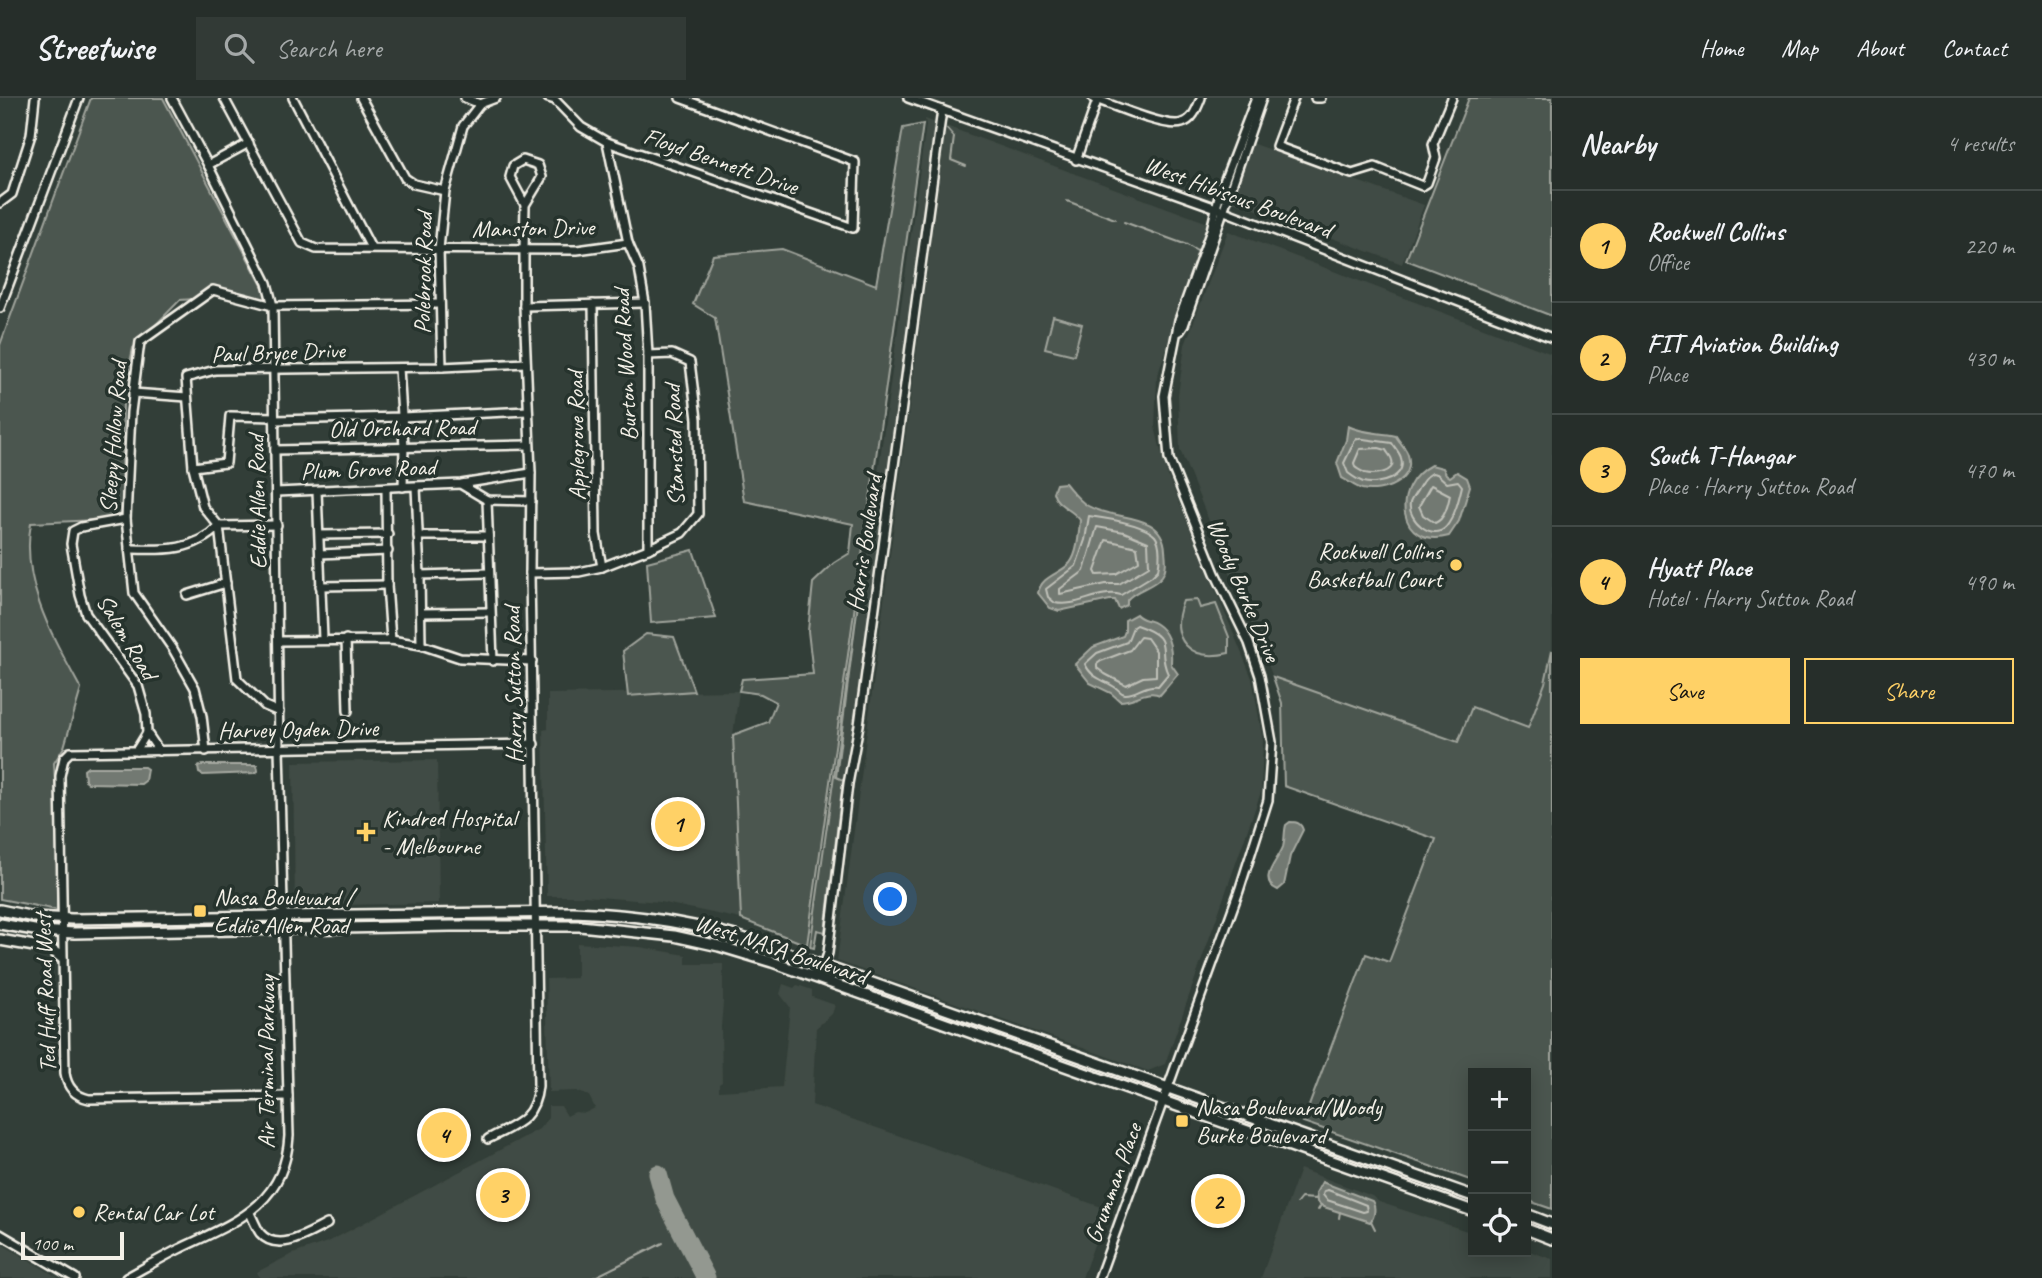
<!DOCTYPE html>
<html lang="en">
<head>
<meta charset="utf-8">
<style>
	:root { --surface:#262e2a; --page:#323a36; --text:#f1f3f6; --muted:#a4a8a8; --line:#424a47; --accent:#ffd166 }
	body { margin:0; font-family:Caveat,sans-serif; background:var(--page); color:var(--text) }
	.controls { position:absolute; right:21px; bottom:21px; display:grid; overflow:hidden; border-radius:0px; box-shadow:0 4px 18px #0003 }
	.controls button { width:63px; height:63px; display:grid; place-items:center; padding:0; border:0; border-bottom:2px solid var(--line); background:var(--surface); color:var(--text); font:35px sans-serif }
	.scale { position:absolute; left:21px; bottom:18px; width:103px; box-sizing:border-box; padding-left:7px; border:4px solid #f4f1e8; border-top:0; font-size:19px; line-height:24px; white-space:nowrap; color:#f4f1e8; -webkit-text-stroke:5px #26332d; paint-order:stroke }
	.you { position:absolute; left:891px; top:802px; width:24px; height:24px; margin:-18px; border:5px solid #fff; border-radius:50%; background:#1a73e8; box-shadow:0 0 0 10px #1a73e833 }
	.badge { display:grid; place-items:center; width:46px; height:46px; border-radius:50%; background:var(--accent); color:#111; font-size:23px; font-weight:700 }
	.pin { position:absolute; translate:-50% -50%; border:4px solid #fff; box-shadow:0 2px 7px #0006 }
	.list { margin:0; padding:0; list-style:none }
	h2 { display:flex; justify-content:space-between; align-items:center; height:91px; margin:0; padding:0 28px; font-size:30px }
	h2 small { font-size:23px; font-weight:400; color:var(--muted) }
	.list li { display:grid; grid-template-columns:46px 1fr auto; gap:21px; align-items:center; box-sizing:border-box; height:112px; padding:0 28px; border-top:2px solid var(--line) }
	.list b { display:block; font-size:26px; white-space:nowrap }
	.list p { margin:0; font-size:23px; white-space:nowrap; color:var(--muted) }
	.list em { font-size:23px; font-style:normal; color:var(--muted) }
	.actions { display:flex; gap:14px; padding:21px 28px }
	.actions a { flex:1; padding:16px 0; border:2px solid var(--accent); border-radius:0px; text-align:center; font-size:24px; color:var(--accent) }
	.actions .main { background:var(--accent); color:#111 }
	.icon { flex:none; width:38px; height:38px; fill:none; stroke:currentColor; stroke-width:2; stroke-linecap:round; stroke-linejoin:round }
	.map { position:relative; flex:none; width:1552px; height:1180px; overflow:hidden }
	header { display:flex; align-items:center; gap:42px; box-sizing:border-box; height:98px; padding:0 35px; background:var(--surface); border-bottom:2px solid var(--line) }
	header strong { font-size:33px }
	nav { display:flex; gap:38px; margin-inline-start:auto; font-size:24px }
	.search { width:490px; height:63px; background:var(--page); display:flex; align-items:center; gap:18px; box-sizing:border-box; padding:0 24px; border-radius:0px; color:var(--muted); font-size:26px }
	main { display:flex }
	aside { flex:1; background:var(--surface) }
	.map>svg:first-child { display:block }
</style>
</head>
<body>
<header>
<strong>Streetwise</strong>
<div class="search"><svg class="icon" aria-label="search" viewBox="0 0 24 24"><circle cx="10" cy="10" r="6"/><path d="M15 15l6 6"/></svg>Search here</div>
<nav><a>Home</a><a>Map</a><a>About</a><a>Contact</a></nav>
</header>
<main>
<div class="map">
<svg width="1552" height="1180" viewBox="0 0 1552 1180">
	<rect width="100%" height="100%" fill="#323e38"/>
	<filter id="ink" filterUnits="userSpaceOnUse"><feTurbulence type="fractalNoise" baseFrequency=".0143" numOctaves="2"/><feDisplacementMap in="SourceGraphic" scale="14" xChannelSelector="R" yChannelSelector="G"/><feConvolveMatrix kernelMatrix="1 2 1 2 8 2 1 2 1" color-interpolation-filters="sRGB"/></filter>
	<g filter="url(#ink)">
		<g fill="#404b44">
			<path d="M925 21 936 25 857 627 843 682 836 680 926 27Z"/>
			<path d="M946 28 1208 125 1157 279 1155 329 1166 373 1252 580 1263 643 1261 694 1165 966 1148 973 837 863Z"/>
			<path d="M1251 45 1424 107 1402 166 1230 102Z"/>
			<path d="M1228 133 1552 256V552L1545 585 1527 630 1458 644 1273 579 1180 352 1178 297 1185 247Z"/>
			<path d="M739 593 733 637 741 821 660 804 585 798H547L543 632 548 631V596Z"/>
			<path d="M437 662 439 805 295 808 293 664Z"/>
			<path d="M577 845 640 849 686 857V866H723V905L721 929 722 984 719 986V993L782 989 790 909 780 896 783 886 794 890 797 887 812 892V899L835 907 832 916 816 930 812 1007 1107 1111 1082 1180H260L257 1174 290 1157 330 1143 539 1031 548 1020V1008H561L567 1018 575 1014 585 1015 595 1010 589 998 576 993 549 994 546 881 577 880Z"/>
			<path d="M1300 1071 1372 1098 1379 1104 1473 1135V1154H1526V1152L1552 1161V1180H1261Z"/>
			<path d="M0 1145 59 1180H0Z"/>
		</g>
		<g fill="#4c564f" stroke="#a0a49c" stroke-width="2">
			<path d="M91 0H163L265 193 268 203 214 189 195 201 180 202 133 250 123 299 122 417 98 422 31 425C20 485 54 541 81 591L64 649 54 665 57 722V812L0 801V247Z"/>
			<path d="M1469 0H1552V218L1406 162Z"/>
			<path d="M923 26 807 847 741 821 733 637 768 624 776 604 761 596 739 593 742 581 813 576 808 533 813 485 834 465 850 455 853 426 744 403 715 220 693 206 713 157 782 151 876 187 903 30Z"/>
			<path d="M1053 218 1082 226 1074 257 1045 250Z"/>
			<path d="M693 452 716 520 651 525 647 464Z"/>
			<path d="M859 498 836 679 843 682 825 834 817 832 814 850 810 849Z"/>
			<path d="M1197 502 1200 510 1216 506 1229 539V555C1190 564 1168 542 1183 503Z"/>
			<path d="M646 536 674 539 694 593 628 598 623 553Z"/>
			<path d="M1552 552V1111L1526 1102V975H1473V1083L1303 1024 1366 856 1389 864 1436 741 1284 688 1282 605 1273 579 1458 644 1472 609 1528 630 1545 585Z"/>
		</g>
		<g fill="#727972" stroke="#a6a9a1" stroke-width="2">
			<path d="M1348 328C1364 336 1379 334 1396 338 1399 344 1407 351 1408 357 1416 383 1382 396 1362 391 1355 389 1348 383 1342 380L1337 365 1346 342Z"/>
			<path d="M1431 367 1443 370 1446 376 1450 379 1457 374 1467 380 1470 388 1459 423 1449 438C1397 452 1390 388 1431 367Z"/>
			<path d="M1065 385C1072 393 1079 403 1088 408 1114 423 1163 413 1165 452 1166 461 1167 471 1162 478 1153 490 1135 491 1127 502V507L1119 511 1115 502H1110L1059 513 1050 510 1038 495C1042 477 1059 477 1070 465 1078 455 1079 434 1080 422 1071 410 1056 408 1053 394L1056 386Z"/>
			<path d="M1136 516C1142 523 1149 521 1156 526 1170 535 1172 551 1171 566L1178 576 1160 597C1146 591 1135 603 1120 603L1111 595 1090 585 1075 566 1093 549 1123 538 1125 533V522Z"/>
			<path d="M203 667H257L258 673 255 675 203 677 199 675 198 669Z"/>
			<path d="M88 669H144L147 671 145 683 141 686 88 685 85 683 84 672Z"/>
			<path d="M1290 724C1297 724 1301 725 1303 732L1290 758 1284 787 1278 792C1256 782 1278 763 1283 749 1285 742 1284 734 1286 727Z"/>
			<path d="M1322 1084 1372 1103C1376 1109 1375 1119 1370 1124L1364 1122 1324 1109 1317 1104 1316 1095Z"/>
		</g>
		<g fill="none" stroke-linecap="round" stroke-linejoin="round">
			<g stroke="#c0c1b9" stroke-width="2">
				<path d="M1356 340 1392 345C1394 349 1400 355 1401 360 1407 380 1378 388 1363 384 1358 382 1352 378 1348 375L1344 365Z"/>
				<path d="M1379 350 1386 352C1388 356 1391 358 1392 362 1396 376 1373 377 1365 375 1363 374 1356 370 1355 369L1354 365 1360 351Z"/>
				<path d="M1432 375 1437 376 1447 385 1458 383 1462 388C1459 401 1455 418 1446 429 1433 444 1407 422 1410 405 1411 401 1416 395 1418 391 1422 384 1425 379 1432 375Z"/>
				<path d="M1431 387 1450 397C1448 407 1445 421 1435 425L1423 417 1419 408Z"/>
				<path d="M1089 418C1104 420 1144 426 1155 438 1161 445 1160 463 1158 472L1152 478 1121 497C1099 491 1077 510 1055 505L1048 499 1046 491 1076 468 1085 442Z"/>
				<path d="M1097 429 1124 434 1148 444 1149 468 1119 486H1106L1060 496V491L1084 473Z"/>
				<path d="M1106 442 1137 449 1139 463 1116 476 1097 477 1095 473Z"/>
				<path d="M1136 527C1177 541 1155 549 1168 576L1158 588C1144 586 1136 597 1125 596 1120 595 1120 593 1116 590 1103 581 1092 581 1085 566L1097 555 1127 544 1133 529Z"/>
				<path d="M1140 539 1147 540 1156 553V578L1143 579 1126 587 1105 576 1097 570V566L1101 563 1130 552Z"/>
				<path d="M1328 1092 1366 1107 1367 1113 1363 1114 1327 1102 1323 1097 1324 1093Z"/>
			</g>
			<g stroke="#a6a9a1" stroke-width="2">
				<path d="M947 31 954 39 951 62 966 68"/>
				<path d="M1067 103 1115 121"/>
				<path d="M1124 124 1187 147 1197 153"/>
				<path d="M1297 1105 1301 1100 1316 1101"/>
				<path d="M1318 1112 1321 1107"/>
				<path d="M1339 1120 1340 1114"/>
				<path d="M1371 1123 1375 1131"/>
				<path d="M593 1180 663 1145"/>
			</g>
			<path stroke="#939890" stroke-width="19" d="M658 1076 665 1101 706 1180"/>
			<g stroke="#f4f1e8" stroke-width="12">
				<g id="minor">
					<path d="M224 0 302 145 316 151 577 152 628 145"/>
					<path d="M293 0 371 150"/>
					<path d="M361 0 405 80 414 86 445 93"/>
					<path d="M465 0 480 6 496 0"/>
					<path d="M548 0 555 2 581 29 607 44 853 130 855 64 680 0"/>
					<path d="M908 0 1222 112 1552 240"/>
					<path d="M1093 0C1110 6 1167 31 1182 25 1193 22 1197 10 1201 0"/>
					<path d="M1294 0 1276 48 1352 76 1375 69 1422 88 1427 85 1436 60 1433 46 1452 0"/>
					<path d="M1315 0H1321"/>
					<path d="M607 44 628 145 639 170 645 205 648 257V451"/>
					<path d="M1076 62 1098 0"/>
					<path d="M208 67 249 45"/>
					<path d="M0 105 12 96 31 37 35 0"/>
					<path d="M593 206 596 436 602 469"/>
					<path d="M524 208 645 205"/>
					<path d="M0 210 79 0"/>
					<path d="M1180 233 1184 227 1262 0"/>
					<path d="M442 269 439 151 445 93 463 28 480 6"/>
					<path d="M399 270 404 349 403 389"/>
					<path d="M133 295 187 299"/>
					<path d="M274 322 402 319 528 313"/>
					<path d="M275 352 529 347"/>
					<path d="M193 369 226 365 230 318 274 319"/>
					<path d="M462 387 487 402 531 403"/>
					<path d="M416 389 420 477 421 547"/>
					<path d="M386 391 387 487 391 542"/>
					<path d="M317 393 323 541"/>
					<path d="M276 394 461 386 531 375"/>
					<path d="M487 402 493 563"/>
					<path d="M126 421 81 429 73 433 71 446 80 497 86 516 138 588 146 616 147 635"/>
					<path d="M320 437 388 436"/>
					<path d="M418 438H488"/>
					<path d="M129 451C163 452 193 454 219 428L277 427"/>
					<path d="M320 456 388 453"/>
					<path d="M530 475 579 474 602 469 648 451 682 435 698 416 697 321 690 264 672 256 648 257"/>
					<path d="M420 477 489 475"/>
					<path d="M320 488 387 487"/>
					<path d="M187 497 226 485"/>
					<path d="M421 515 489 514"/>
					<path d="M346 541 348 613"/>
					<path d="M279 543 391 542 421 547 460 560 532 563"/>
					<path d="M279 614 265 608 237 581 219 428 203 409 193 369 186 280 215 272 442 269 526 265"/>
					<path d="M136 653 147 635 159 653"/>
					<path d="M206 653 202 618 195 590 173 551 134 495 126 421 131 314 140 244 213 192 273 208 440 206"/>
					<path d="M820 881 828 855 848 686 859 627 942 12"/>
					<path d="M288 998 89 1001C75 998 67 989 65 975L60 678 64 660 70 654 534 646"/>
					<path d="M488 1041C515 1027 535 1022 538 988L530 475 531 375 524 208V151L525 107 542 79 538 67 523 62 513 68 510 79 525 107"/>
					<path d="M250 1115C253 1121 256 1129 260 1135 278 1156 309 1135 327 1126"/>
					<path d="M0 1136 75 1180"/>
					<path d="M126 1180C144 1170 161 1160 179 1151 233 1125 285 1108 289 1038L279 650 273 208 267 185 208 67 172 0"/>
					<path d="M1099 1180 1239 793 1268 702 1272 644 1260 578 1249 545 1215 475 1169 361 1164 298 1179 222 1211 132 1220 94 1256 0"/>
				</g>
			</g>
			<g stroke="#f4f1e8" stroke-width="14">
				<g id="major">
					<path d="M0 812 34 819 72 821 573 814C638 816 700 826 762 846L1473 1098"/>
					<path d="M0 826 40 833 74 835 451 828H580L674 838 719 848 772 864 1473 1113"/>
					<path d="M0 842 51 851 62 860"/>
					<path d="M1526 1116 1552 1126"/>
					<path d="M1526 1131 1552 1141"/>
				</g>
			</g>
			<use href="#minor" stroke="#26332d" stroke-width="7"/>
			<use href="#major" stroke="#26332d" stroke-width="9"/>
		</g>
	</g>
	<g fill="#ffd166" stroke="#26332d" stroke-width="2.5">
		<circle cx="1456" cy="467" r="7"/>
		<path d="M362.5 723.5h7v7h7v7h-7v7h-7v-7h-7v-7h7z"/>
		<rect x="193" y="806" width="14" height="14" rx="3.5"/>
		<rect x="1175" y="1016" width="14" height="14" rx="3.5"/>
		<circle cx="79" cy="1114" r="7"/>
	</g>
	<g text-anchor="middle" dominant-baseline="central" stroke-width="7" stroke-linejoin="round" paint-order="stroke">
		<g font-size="24" fill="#f4f1e8" stroke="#26332d">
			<text transform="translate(721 63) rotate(19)">Floyd Bennett Drive</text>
			<text transform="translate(1238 99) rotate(20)">West Hibiscus Boulevard</text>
			<text transform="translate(533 130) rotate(-1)">Manston Drive</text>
			<text transform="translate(423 175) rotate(-89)">Polebrook Road</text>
			<text transform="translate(278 254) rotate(-2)">Paul Bryce Drive</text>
			<text transform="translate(625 267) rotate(-93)">Burton Wood Road</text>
			<text transform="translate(402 330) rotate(-1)">Old Orchard Road</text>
			<text transform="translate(576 338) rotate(-91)">Applegrove Road</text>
			<text transform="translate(113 339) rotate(-86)">Sleepy Hollow Road</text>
			<text transform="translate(674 347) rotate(-92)">Stansted Road</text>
			<text transform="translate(368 371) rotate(-2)">Plum Grove Road</text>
			<text transform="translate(257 404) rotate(-91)">Eddie Allen Road</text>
			<text transform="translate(864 445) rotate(-82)">Harris Boulevard</text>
			<text transform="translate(1244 492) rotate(67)">Woody Burke Drive</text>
			<text transform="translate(127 539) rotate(59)">Salem Road</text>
			<text transform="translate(513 587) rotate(-91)">Harry Sutton Road</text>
			<text transform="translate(298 631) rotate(-1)">Harvey Ogden Drive</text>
			<text transform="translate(781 851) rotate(18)">West NASA Boulevard</text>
			<text transform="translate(45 895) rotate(-92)">Ted Huff Road West</text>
			<text transform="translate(266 964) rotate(-90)">Air Terminal Parkway</text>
			<text transform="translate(1113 1085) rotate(-70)">Grumman Place</text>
		</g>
		<g font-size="24" fill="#f4f1e8" stroke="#26332d" text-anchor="start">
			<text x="1442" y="453" text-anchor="end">Rockwell Collins<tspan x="1442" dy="28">Basketball Court</tspan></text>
			<text x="382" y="720">Kindred Hospital<tspan x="382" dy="28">- Melbourne</tspan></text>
			<text x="214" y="799">Nasa Boulevard /<tspan x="214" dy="28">Eddie Allen Road</tspan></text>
			<text x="1196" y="1009">Nasa Boulevard/Woody<tspan x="1196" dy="28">Burke Boulevard</tspan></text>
			<text x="93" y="1114">Rental Car Lot</text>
		</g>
	</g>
</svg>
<div class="controls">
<button>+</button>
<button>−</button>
<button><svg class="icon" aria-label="locate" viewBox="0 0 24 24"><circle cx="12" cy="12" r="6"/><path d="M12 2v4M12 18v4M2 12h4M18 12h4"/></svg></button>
</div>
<div class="scale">100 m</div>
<div class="you"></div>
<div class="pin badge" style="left:678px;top:726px">1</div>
<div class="pin badge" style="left:1218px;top:1103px">2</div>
<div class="pin badge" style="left:503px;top:1097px">3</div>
<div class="pin badge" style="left:444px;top:1037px">4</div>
</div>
<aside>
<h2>Nearby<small>4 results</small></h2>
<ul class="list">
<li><span class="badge">1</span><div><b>Rockwell Collins</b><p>Office</p></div><em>220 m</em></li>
<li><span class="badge">2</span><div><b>FIT Aviation Building</b><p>Place</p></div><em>430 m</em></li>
<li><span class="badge">3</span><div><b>South T-Hangar</b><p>Place · Harry Sutton Road</p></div><em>470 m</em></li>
<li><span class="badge">4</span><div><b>Hyatt Place</b><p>Hotel · Harry Sutton Road</p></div><em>490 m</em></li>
</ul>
<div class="actions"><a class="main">Save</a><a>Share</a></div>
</aside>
</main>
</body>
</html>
